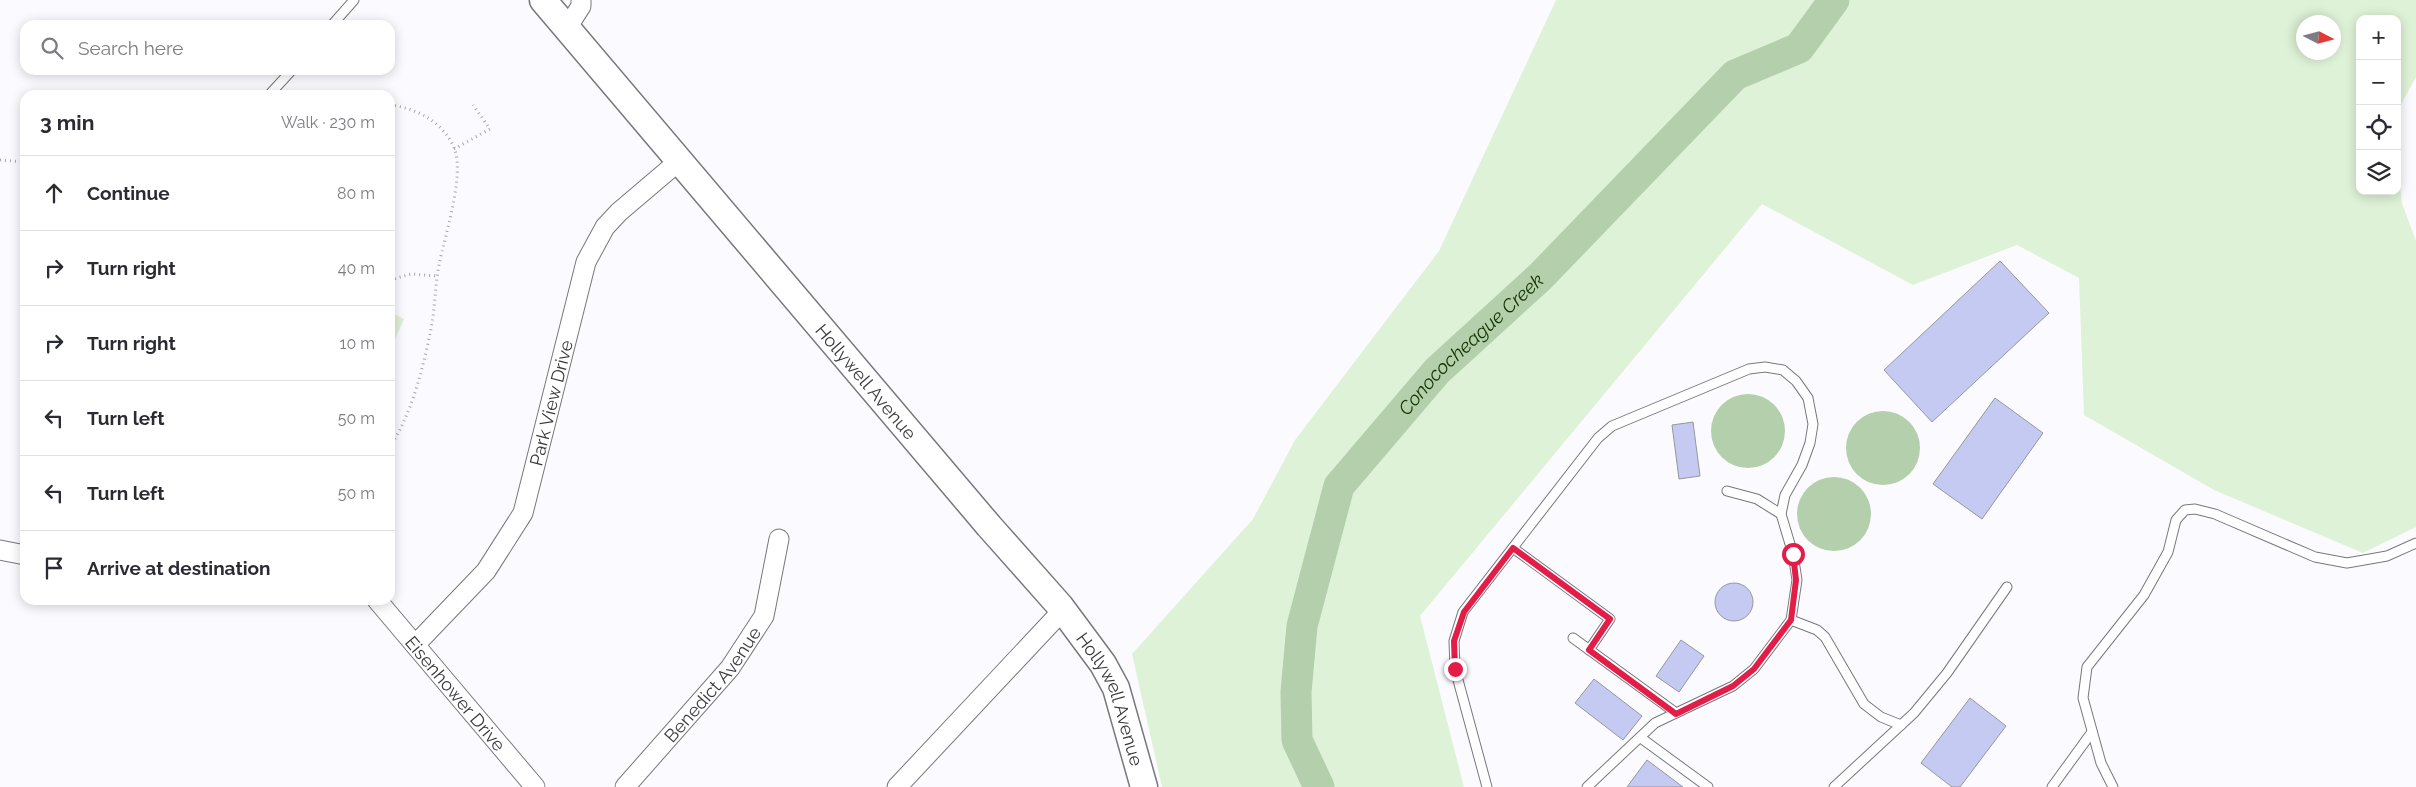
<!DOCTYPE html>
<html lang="en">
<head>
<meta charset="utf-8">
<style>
	:root { --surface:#fff; --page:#f7f7f7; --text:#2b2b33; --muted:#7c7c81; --line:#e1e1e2 }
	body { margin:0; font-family:Raleway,sans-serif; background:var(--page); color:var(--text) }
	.controls { position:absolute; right:15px; top:15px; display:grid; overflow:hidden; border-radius:10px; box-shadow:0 2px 12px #0003 }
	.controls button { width:45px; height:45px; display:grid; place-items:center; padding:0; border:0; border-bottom:1px solid var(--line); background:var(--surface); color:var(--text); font:25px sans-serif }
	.compass { position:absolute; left:2296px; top:15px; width:45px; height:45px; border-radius:50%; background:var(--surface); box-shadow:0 2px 12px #0003; rotate:96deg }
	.stop { position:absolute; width:15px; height:15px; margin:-11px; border:4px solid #e11d48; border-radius:50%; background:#fff }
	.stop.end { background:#e11d48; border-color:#fff; box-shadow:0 1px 5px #0008 }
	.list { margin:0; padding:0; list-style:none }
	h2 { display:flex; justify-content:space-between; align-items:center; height:65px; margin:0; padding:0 20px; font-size:21px }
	h2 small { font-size:16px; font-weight:400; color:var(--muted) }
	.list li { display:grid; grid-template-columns:32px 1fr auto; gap:15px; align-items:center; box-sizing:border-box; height:75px; padding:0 20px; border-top:1px solid var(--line) }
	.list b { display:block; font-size:19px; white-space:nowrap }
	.list em { font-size:16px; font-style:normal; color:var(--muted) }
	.icon { flex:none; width:28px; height:28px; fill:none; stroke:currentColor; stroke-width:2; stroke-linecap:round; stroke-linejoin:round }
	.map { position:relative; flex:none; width:2416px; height:787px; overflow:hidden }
	.search { position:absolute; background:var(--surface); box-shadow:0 2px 12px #0003; left:20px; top:20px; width:375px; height:55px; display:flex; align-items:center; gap:12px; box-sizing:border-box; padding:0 18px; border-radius:15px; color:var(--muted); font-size:19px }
	.panel { position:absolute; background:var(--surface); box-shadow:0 2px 12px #0003; left:20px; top:90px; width:375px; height:515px; border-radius:15px }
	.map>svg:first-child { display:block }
</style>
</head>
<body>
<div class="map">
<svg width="2416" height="787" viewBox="0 0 2416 787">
	<rect width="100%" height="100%" fill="#fbfbff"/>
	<g fill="#def2d7" fill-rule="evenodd">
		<path d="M1556 0H2416V77L2397 112V19H2360V191H2397V156L2402 203 2416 241V527L2363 553 2214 490 2084 415 2079 278 2017 245 1913 285 1762 204 1420 616 1464 787H1162L1132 654 1253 519 1295 440 1439 251ZM2304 22H2334V52H2304Z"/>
		<path d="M390 312 404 319 390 351Z"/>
	</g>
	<g fill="#b4cfab">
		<circle cx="1748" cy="431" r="37"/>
		<circle cx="1883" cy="448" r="37"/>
		<circle cx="1834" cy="514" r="37"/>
	</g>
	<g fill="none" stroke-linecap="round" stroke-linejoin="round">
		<path stroke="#b4cfab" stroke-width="31" id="s1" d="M1319 787 1297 740 1296 692 1302 626 1339 486 1437 371 1540 277 1735 75 1799 48 1834 0"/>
	</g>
	<g fill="#c5caf3" stroke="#96979c">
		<path d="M2000 261 2049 313 1932 422 1884 370Z"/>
		<path d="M1995 398 2043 433 1982 519 1933 484Z"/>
		<path d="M1693 422 1700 476 1679 479 1672 425Z"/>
		<circle cx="1734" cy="602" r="19"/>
		<path d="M1681 640 1704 656 1679 692 1656 676Z"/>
		<path d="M1594 679 1642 716 1623 740 1575 703Z"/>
		<path d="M1970 698 2006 726 1960 787H1952L1921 763Z"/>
		<path d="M1647 760 1683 787H1627Z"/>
	</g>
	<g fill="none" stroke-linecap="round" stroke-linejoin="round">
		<g stroke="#77787d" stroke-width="11">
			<g id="lane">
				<path d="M332 25 354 0"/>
				<path d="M269 95 292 70"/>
				<path d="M1727 491 1757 499 1781 514"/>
				<path d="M1513 548 1610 619 1589 650"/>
				<path d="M1791 620 1817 630 1825 637 1864 704 1881 717 1901 725"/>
				<path d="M1573 638 1676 713"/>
				<path d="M1641 738 1708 787"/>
				<path d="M1487 787 1455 669 1454 641 1463 612 1598 438 1612 426 1749 369 1765 367 1783 370 1796 381 1808 398 1813 424 1810 443 1802 465 1785 495 1781 514 1793 554 1797 580 1791 620 1754 669 1733 686 1655 723 1587 787"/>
				<path d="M1834 787 1914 713 1947 673 2007 587"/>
				<path d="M2052 787 2092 732"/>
				<path d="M2113 787 2101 763 2083 698 2087 667 2144 595 2168 552 2176 520 2185 510 2195 509 2215 514 2315 557 2347 563 2387 556 2416 543"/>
			</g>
		</g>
		<g stroke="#77787d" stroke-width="21">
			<g id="street">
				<path d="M567 28 581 6V0"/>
				<path d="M0 550 25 555"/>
				<path id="s2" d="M377 600 535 787"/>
				<path id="s3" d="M415 645 486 571 523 513 586 262 605 227 619 212 679 161"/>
				<path id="s4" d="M625 787 730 668 764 616 779 539"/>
				<path d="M897 787 1063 610"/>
			</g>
		</g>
		<g stroke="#77787d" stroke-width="29">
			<g id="secondary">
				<path id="s5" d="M543 0 989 526 1060 606 1103 664 1116 688 1144 787"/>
			</g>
		</g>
		<g stroke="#a7a7aa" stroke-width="3" stroke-dasharray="1 4" stroke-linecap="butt">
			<path d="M390 105C417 108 445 123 455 150 464 178 445 235 439 265 435 286 435 308 431 329 423 368 412 413 390 447"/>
			<path d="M454 149 490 129 473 105"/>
			<path d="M0 160 25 162"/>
			<path d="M390 280 411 274 437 276"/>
		</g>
		<use href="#lane" stroke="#fff" stroke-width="9"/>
		<use href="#street" stroke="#fff" stroke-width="19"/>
		<use href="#secondary" stroke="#fff" stroke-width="26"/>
	</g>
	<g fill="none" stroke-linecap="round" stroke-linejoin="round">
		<path stroke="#e11d48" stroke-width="6" d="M1455 669 1454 641 1464 612 1513 548 1610 619 1589 650 1676 714 1733 686 1754 669 1791 620 1796 580 1793 554"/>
	</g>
	<g text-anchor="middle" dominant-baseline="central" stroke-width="4" stroke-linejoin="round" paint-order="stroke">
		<g font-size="18" fill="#39393c" stroke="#fbfbff">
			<text stroke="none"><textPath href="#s5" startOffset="500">Hollywell Avenue</textPath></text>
			<text stroke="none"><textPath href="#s3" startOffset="285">Park View Drive</textPath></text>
			<text stroke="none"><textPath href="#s4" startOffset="135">Benedict Avenue</textPath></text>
			<text stroke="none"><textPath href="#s2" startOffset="122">Eisenhower Drive</textPath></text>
			<text stroke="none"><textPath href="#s5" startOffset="904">Hollywell Avenue</textPath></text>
		</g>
		<g font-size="19" font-style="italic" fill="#103300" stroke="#fbfbff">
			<text stroke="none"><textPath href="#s1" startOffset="505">Conococheague Creek</textPath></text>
		</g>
	</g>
</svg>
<div class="controls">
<button>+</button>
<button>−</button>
<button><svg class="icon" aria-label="locate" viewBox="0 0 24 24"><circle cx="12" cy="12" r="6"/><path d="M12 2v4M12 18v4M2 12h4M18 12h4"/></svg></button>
<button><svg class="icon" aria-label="layers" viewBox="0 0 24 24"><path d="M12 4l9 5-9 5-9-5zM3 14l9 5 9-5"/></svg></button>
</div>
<svg class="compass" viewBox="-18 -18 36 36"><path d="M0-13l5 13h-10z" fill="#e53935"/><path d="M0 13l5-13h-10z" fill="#7c7c81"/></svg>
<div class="stop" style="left:1793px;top:554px"></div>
<div class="stop end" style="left:1455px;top:669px"></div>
<div class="search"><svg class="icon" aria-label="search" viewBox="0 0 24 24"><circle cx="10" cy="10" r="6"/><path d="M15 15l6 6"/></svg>Search here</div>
<section class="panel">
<h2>3 min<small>Walk · 230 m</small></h2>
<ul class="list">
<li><svg class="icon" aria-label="ahead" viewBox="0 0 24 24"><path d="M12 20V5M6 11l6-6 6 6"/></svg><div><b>Continue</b></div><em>80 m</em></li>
<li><svg class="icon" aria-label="right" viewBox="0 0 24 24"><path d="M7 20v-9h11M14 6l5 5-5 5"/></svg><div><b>Turn right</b></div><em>40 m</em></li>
<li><svg class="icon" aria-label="right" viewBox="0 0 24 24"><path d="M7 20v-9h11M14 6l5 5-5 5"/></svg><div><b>Turn right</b></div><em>10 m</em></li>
<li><svg class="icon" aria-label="left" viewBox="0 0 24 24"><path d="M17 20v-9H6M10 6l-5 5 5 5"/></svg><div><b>Turn left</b></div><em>50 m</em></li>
<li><svg class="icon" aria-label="left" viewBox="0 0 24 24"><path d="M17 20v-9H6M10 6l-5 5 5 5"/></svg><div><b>Turn left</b></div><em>50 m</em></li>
<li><svg class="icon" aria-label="arrive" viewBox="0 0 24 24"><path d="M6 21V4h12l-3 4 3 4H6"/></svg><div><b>Arrive at destination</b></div></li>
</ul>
</section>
</div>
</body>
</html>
